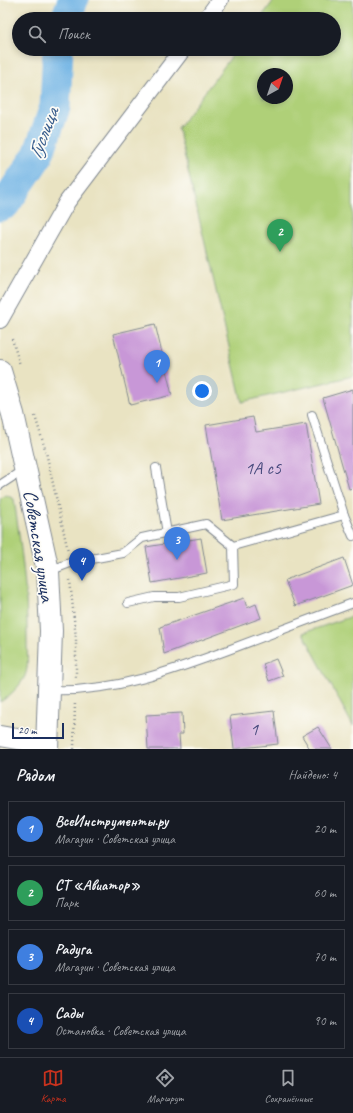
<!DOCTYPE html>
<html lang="ru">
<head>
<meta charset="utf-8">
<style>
	:root { --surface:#171b24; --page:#242831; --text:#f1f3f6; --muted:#9ea1a6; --line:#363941; --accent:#c8321e }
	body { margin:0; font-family:Caveat,sans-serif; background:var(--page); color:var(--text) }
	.compass { position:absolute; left:257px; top:68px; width:36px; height:36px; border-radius:50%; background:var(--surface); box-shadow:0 2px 6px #0003; rotate:40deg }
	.scale { position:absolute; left:12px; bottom:10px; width:52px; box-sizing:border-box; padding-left:4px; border:2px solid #1b2f5e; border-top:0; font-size:11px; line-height:14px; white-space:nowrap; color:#1b2f5e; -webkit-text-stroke:3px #fdfcf7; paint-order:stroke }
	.you { position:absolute; left:202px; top:391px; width:14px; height:14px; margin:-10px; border:3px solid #fff; border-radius:50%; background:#1a73e8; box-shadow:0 0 0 6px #1a73e833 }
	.badge { display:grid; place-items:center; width:26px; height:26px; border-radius:50%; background:var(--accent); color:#fff; font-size:13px; font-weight:700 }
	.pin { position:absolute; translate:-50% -33px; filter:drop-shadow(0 1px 2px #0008) }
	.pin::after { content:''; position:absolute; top:21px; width:14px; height:12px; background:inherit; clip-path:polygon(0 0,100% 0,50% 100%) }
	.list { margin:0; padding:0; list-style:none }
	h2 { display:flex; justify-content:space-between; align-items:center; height:52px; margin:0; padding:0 16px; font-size:17px }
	h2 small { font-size:13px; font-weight:400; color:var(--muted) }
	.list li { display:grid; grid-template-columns:26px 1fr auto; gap:12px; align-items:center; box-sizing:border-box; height:56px; margin:0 8px 8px; padding:0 8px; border:1px solid var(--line); border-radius:0px }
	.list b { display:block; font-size:15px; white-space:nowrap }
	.list p { margin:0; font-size:13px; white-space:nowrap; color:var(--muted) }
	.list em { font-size:13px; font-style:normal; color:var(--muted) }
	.icon { flex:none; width:22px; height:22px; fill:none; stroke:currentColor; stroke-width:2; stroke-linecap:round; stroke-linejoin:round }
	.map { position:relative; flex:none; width:353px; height:749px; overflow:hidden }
	.search { position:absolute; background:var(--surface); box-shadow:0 2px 6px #0003; left:12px; right:12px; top:12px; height:44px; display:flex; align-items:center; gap:10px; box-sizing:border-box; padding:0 14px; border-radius:22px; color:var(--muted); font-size:15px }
	.sheet { height:308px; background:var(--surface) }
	nav { display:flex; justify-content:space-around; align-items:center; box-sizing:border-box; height:56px; border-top:1px solid var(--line); background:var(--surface); font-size:11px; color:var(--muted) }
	nav a { display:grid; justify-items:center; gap:2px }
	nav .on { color:var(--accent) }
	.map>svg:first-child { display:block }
</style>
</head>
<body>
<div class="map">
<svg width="353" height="749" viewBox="0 0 353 749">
	<rect width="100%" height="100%" fill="#fdfcf7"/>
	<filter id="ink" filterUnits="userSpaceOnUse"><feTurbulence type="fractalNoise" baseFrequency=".025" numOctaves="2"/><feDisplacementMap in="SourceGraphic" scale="8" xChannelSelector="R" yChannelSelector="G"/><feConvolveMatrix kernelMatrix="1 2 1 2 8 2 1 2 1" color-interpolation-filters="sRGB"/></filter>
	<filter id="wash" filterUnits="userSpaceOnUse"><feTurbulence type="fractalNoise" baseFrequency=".012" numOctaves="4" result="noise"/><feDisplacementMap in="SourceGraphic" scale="16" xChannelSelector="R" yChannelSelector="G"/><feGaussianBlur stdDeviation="0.9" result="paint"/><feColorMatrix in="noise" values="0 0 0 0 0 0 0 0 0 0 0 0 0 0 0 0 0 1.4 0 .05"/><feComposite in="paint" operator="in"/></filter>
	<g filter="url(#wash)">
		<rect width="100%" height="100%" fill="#e9e3c2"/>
		<g fill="#afd078" stroke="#65806b" fill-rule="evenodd">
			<path d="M274 0H353V376L242 402 178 128 237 49H334V19H260ZM263 74H287V98H263Z"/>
			<path d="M6 495 14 499C21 547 28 594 27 642 27 653 29 666 25 676 21 685 9 697 0 702V499Z"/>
			<path d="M353 616V726L303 633Z"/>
		</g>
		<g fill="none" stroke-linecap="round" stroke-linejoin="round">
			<g stroke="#6eb2e4" stroke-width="31">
				<path d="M66 19 73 0"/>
				<path d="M0 206 5 204 38 155 55 107 58 49"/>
			</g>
		</g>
		<g id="blocks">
			<g fill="#c897d7">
				<path d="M155 324 172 395 130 405 113 334Z"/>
				<path d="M353 389V488L349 489 323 398Z"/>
				<path d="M253 417 256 432 306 424 319 504 222 520 206 425Z"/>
				<path d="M201 538 207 573 152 583 146 547Z"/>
				<path d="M344 558 353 585 295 606 285 580Z"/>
				<path d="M244 598 247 608 256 604 261 618 164 654 160 627Z"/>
				<path d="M276 659 283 676 269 681 263 664Z"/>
				<path d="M274 711 278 744 234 749 230 716Z"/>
				<path d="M182 713 183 734H179L180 749H148L146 715Z"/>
				<path d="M318 727 332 749H310L302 736Z"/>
			</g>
		</g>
	</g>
	<g filter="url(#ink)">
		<use href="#blocks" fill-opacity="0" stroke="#828990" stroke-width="1"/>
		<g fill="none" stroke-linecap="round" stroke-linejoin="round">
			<g stroke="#828990" stroke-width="10">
				<g id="service">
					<path d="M312 415 344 515"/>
					<path d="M156 468 167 533"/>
					<path d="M0 485 23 470"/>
					<path d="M49 571 70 563 123 553 142 538 206 524 233 546 344 515 353 536"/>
					<path d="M128 603 154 597H179L234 584 233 546"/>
					<path d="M50 690C114 693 177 669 236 647 275 632 314 618 353 603"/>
				</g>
			</g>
			<g stroke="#828990" stroke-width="18">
				<g id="minor">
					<path d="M206 19 220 0"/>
					<path d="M0 320 67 202 183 49"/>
				</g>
			</g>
			<g stroke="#828990" stroke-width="22">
				<path id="tertiary" d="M0 736 47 744"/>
			</g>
			<g stroke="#828990" stroke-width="24">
				<path id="secondary" d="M0 371 13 414 48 571 51 631 47 749"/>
			</g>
			<g stroke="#828990" stroke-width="2.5" stroke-dasharray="1 3" stroke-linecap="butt">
				<path d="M12 339 20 365"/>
				<path d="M35 416 46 452 68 551"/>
				<path d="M70 580 76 638V678"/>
				<path d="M74 749 75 701"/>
			</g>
			<use href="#service" stroke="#fff" stroke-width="8"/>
			<use href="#minor" stroke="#fff" stroke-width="16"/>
			<use href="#tertiary" stroke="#fff" stroke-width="20"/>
			<use href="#secondary" stroke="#fff" stroke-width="22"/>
		</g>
	</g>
	<g text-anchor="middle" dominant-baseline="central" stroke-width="3.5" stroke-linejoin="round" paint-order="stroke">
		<g font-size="18" fill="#46497c">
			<text x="263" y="468">1А с5</text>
			<text x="254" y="729">1</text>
		</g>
		<g font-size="20" fill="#1b2f5e" stroke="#fdfcf7">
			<text transform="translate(39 546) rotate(81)">Советская улица</text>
		</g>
		<g font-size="21" font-style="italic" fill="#385d8d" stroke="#fdfcf7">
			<text transform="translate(43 133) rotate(-69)">Гуслица</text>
		</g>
	</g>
</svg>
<svg class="compass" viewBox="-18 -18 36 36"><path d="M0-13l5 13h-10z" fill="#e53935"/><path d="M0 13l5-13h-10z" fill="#9ea1a6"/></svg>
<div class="scale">20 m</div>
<div class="you"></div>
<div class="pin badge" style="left:157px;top:383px;background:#3f7fe0">1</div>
<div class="pin badge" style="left:280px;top:252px;background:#2e9e5b">2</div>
<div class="pin badge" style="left:177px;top:560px;background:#3f7fe0">3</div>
<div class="pin badge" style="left:82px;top:581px;background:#1a4fb4">4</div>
<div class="search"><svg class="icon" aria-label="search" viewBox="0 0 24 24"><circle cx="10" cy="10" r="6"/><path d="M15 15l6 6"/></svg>Поиск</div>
</div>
<section class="sheet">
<h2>Рядом<small>Найдено: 4</small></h2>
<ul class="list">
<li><span class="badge" style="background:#3f7fe0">1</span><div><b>ВсеИнструменты.ру</b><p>Магазин · Советская улица</p></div><em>20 m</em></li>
<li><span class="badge" style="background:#2e9e5b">2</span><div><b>СТ «Авиатор»</b><p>Парк</p></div><em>60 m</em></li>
<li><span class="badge" style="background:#3f7fe0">3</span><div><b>Радуга</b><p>Магазин · Советская улица</p></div><em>70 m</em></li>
<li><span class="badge" style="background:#1a4fb4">4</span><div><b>Сады</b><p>Остановка · Советская улица</p></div><em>90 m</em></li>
</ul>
</section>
<nav>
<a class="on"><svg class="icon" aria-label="map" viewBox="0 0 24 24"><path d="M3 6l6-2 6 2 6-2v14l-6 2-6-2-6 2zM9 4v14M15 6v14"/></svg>Карта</a>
<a><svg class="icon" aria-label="directions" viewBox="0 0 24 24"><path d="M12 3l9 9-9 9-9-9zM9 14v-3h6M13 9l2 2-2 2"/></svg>Маршрут</a>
<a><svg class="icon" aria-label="saved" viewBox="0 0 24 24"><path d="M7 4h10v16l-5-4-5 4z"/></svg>Сохранённые</a>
</nav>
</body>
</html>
